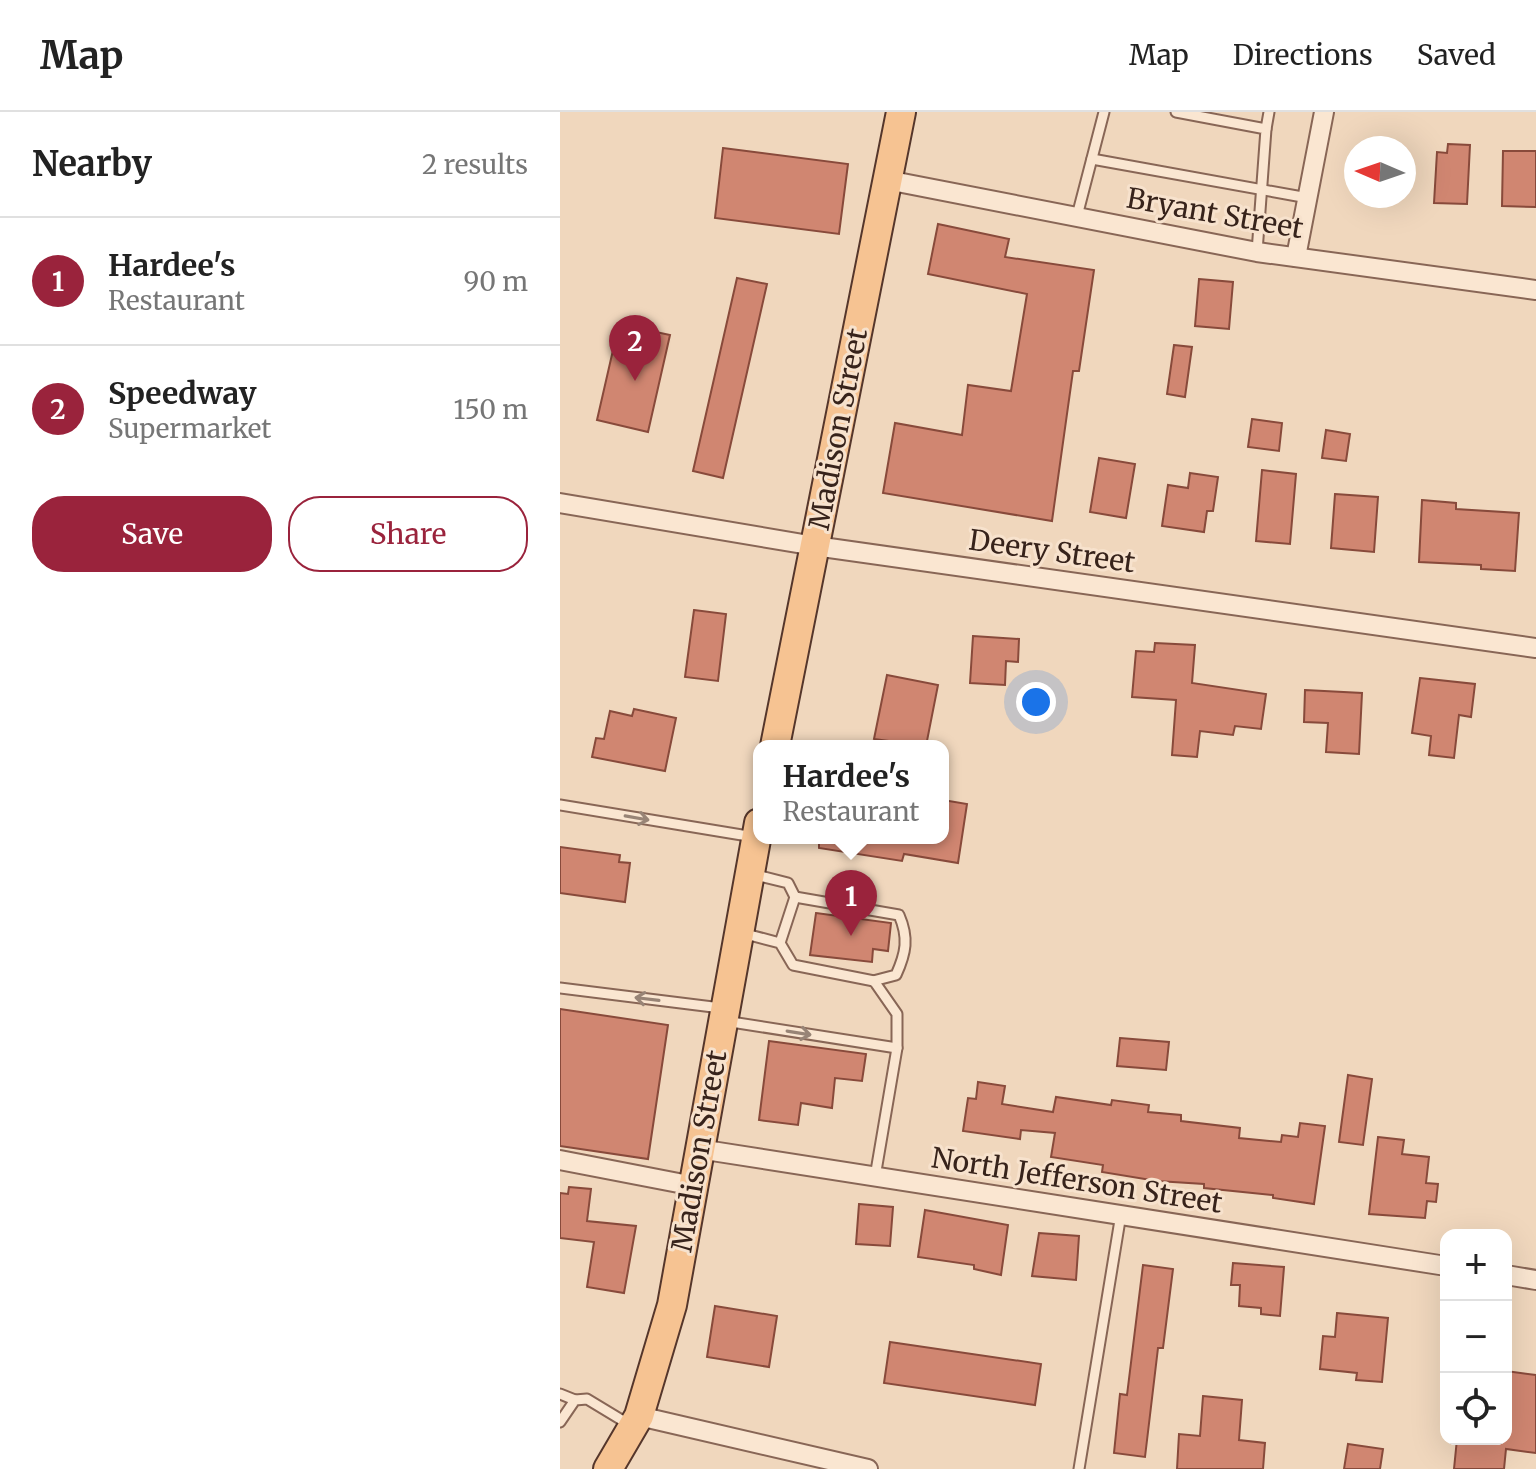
<!DOCTYPE html>
<html lang="en">
<head>
<meta charset="utf-8">
<style>
	:root { --surface:#fff; --page:#f6f6f6; --text:#222; --muted:#767676; --line:#e0e0e0; --accent:#9a233c }
	body { margin:0; font-family:Merriweather,serif; background:var(--page); color:var(--text) }
	.controls { position:absolute; right:24px; bottom:24px; display:grid; overflow:hidden; border-radius:16px; box-shadow:0 8px 32px #0002 }
	.controls button { width:72px; height:72px; display:grid; place-items:center; padding:0; border:0; border-bottom:2px solid var(--line); background:var(--surface); color:var(--text); font:40px sans-serif }
	.compass { position:absolute; left:784px; top:24px; width:72px; height:72px; border-radius:50%; background:var(--surface); box-shadow:0 8px 32px #0002; rotate:272deg }
	.you { position:absolute; left:476px; top:590px; width:28px; height:28px; margin:-20px; border:6px solid #fff; border-radius:50%; background:#1a73e8; box-shadow:0 0 0 12px #1a73e833 }
	.badge { display:grid; place-items:center; width:52px; height:52px; border-radius:50%; background:var(--accent); color:#fff; font-size:26px; font-weight:700 }
	.pin { position:absolute; translate:-50% -66px; filter:drop-shadow(0 2px 4px #0008) }
	.pin::after { content:''; position:absolute; top:42px; width:28px; height:24px; background:inherit; clip-path:polygon(0 0,100% 0,50% 100%) }
	.popup { position:absolute; left:193px; top:628px; width:196px; height:104px; box-sizing:border-box; display:grid; place-content:center; border-radius:16px; background:var(--surface); filter:drop-shadow(0 2px 6px #0005); font-size:26px; white-space:nowrap; color:var(--muted) }
	.popup b { font-size:30px; color:var(--text) }
	.popup::after { content:''; position:absolute; left:50%; top:100%; margin-left:-16px; border:16px solid transparent; border-top-color:var(--surface) }
	.list { margin:0; padding:0; list-style:none }
	h2 { display:flex; justify-content:space-between; align-items:center; height:104px; margin:0; padding:0 32px; font-size:34px }
	h2 small { font-size:26px; font-weight:400; color:var(--muted) }
	.list li { display:grid; grid-template-columns:52px 1fr auto; gap:24px; align-items:center; box-sizing:border-box; height:128px; padding:0 32px; border-top:2px solid var(--line) }
	.list b { display:block; font-size:30px; white-space:nowrap }
	.list p { margin:0; font-size:26px; white-space:nowrap; color:var(--muted) }
	.list em { font-size:26px; font-style:normal; color:var(--muted) }
	.actions { display:flex; gap:16px; padding:24px 32px }
	.actions a { flex:1; padding:18px 0; border:2px solid var(--accent); border-radius:32px; text-align:center; font-size:28px; color:var(--accent) }
	.actions .main { background:var(--accent); color:#fff }
	.icon { flex:none; width:44px; height:44px; fill:none; stroke:currentColor; stroke-width:2; stroke-linecap:round; stroke-linejoin:round }
	.map { position:relative; flex:none; width:976px; height:1357px; overflow:hidden }
	header { display:flex; align-items:center; gap:48px; box-sizing:border-box; height:112px; padding:0 40px; background:var(--surface); border-bottom:2px solid var(--line) }
	header strong { font-size:38px }
	nav { display:flex; gap:44px; margin-inline-start:auto; font-size:28px }
	main { display:flex }
	aside { flex:1; background:var(--surface) }
	.map>svg:first-child { display:block }
</style>
</head>
<body>
<header>
<strong>Map</strong>
<nav><a>Map</a><a>Directions</a><a>Saved</a></nav>
</header>
<main>
<aside>
<h2>Nearby<small>2 results</small></h2>
<ul class="list">
<li><span class="badge">1</span><div><b>Hardee's</b><p>Restaurant</p></div><em>90 m</em></li>
<li><span class="badge">2</span><div><b>Speedway</b><p>Supermarket</p></div><em>150 m</em></li>
</ul>
<div class="actions"><a class="main">Save</a><a>Share</a></div>
</aside>
<div class="map">
<svg width="976" height="1357" viewBox="0 0 976 1357">
	<rect width="100%" height="100%" fill="#f0d7bd"/>
	<g fill="#d08671" stroke="#884a3b" stroke-width="2">
		<path d="M888 32 910 33 907 92 874 91 877 40 887 41Z"/>
		<path d="M163 36 288 52 279 122 155 106Z"/>
		<path d="M943 39H976V95L942 94Z"/>
		<path d="M378 112 449 127 445 145 534 158 519 259H513L492 409 323 381 335 311 402 323 408 273 451 279 467 182 368 162Z"/>
		<path d="M177 166 207 172 163 366 133 359Z"/>
		<path d="M639 167 673 170 669 217 635 214Z"/>
		<path d="M59 212 110 223 88 320 37 308Z"/>
		<path d="M614 233 632 235 625 285 607 282Z"/>
		<path d="M692 307 722 311 719 339 688 335Z"/>
		<path d="M766 318 790 322 786 349 762 346Z"/>
		<path d="M539 346 575 352 566 406 530 400Z"/>
		<path d="M702 358 736 362 730 432 696 429Z"/>
		<path d="M630 361 658 365 653 399H647L644 420 602 414 608 373 628 376Z"/>
		<path d="M775 382 818 385 814 440 771 436Z"/>
		<path d="M862 388 896 391V397L959 401 955 459 921 457V453L859 450Z"/>
		<path d="M134 498 166 502 158 569 125 565Z"/>
		<path d="M413 524 459 527 458 550 446 549 445 573 410 571Z"/>
		<path d="M595 531 635 533 632 571 706 582 701 617 675 614 673 623 640 619 637 645 612 643 616 588 572 585 576 539 594 540Z"/>
		<path d="M327 563 378 573 366 634 314 627Z"/>
		<path d="M860 566 915 572 911 605 899 603 894 646 869 643 871 624 852 621Z"/>
		<path d="M745 578 802 581 799 642 766 640 768 611 744 610Z"/>
		<path d="M74 597 116 606 105 659 32 645 36 626 44 627 50 599 72 604Z"/>
		<path d="M383 688 407 692 398 751 344 742 342 749 259 736V726H383Z"/>
		<path d="M0 735 60 743 59 750 70 751 65 790 0 781Z"/>
		<path d="M256 801 331 811 328 839 313 837 312 850 250 843Z"/>
		<path d="M0 897 108 913 88 1047 0 1034Z"/>
		<path d="M560 926 609 930 606 958 557 954Z"/>
		<path d="M209 929 306 942 302 969 275 966 272 996 241 991 238 1013 199 1008Z"/>
		<path d="M788 963 812 967 803 1033 779 1030Z"/>
		<path d="M418 970 445 974 442 992 493 1000 496 985 551 993 552 988 589 993 588 1000 621 1003V1009L680 1016 679 1026 721 1030 722 1023 738 1025 740 1011 765 1014 754 1092 713 1086V1083L644 1076V1072L597 1069 542 1060 543 1053 491 1045 495 1021 461 1018 460 1027 403 1019 408 986 416 987Z"/>
		<path d="M818 1025 844 1028 842 1042 869 1045 866 1071 878 1072 876 1090 867 1089 865 1106 809 1102Z"/>
		<path d="M9 1075 31 1077 27 1109 76 1114 64 1181 27 1175 34 1130 0 1126V1081L8 1082Z"/>
		<path d="M299 1092 333 1095 330 1134 296 1132Z"/>
		<path d="M365 1098 448 1113 441 1163 414 1157V1153L358 1145Z"/>
		<path d="M479 1121 519 1124 516 1168 472 1164Z"/>
		<path d="M673 1151 724 1155 720 1204 701 1202V1196L679 1194 680 1173H671Z"/>
		<path d="M583 1153 613 1157 603 1236H598L585 1345 554 1341 560 1282 567 1283Z"/>
		<path d="M155 1194 217 1204 209 1255 147 1245Z"/>
		<path d="M777 1201 828 1206 822 1270 796 1268 797 1261 760 1257 763 1224 775 1225Z"/>
		<path d="M330 1230 481 1252 475 1293 324 1271Z"/>
		<path d="M946 1259 976 1263V1341L946 1337 944 1357H894L897 1327H946Z"/>
		<path d="M643 1284 682 1288 679 1328 705 1331 703 1357H617L619 1322 640 1324Z"/>
		<path d="M788 1332 823 1337 820 1357H784Z"/>
	</g>
	<g fill="none" stroke-linecap="round" stroke-linejoin="round">
		<g stroke="#886656" stroke-width="13">
			<g id="lane">
				<path d="M616 0 706 17 697 140"/>
				<path d="M706 17 709 0"/>
				<path d="M532 47 748 86"/>
				<path d="M517 104 544 0"/>
				<path d="M0 693 194 725"/>
				<path d="M192 762 228 771 235 785 220 831"/>
				<path d="M235 785 339 803C349 826 346 841 336 863L313 869"/>
				<path d="M182 821 220 831 233 853 314 869 337 902V936L315 1065"/>
				<path d="M0 876 161 896"/>
				<path d="M165 909 337 936"/>
				<path d="M0 1282 15 1288"/>
				<path d="M0 1310 15 1288 27 1287 70 1313"/>
				<path d="M519 1357 561 1102"/>
			</g>
		</g>
		<g stroke="#886656" stroke-width="22">
			<g id="street">
				<path d="M327 68 697 140 976 178"/>
				<path d="M736 145 764 0"/>
				<path d="M0 391 255 434 976 536"/>
				<path d="M139 1037 886 1154"/>
				<path d="M0 1048 134 1074"/>
				<path d="M946 1163 976 1168"/>
				<path d="M79 1304 308 1357"/>
			</g>
		</g>
		<g stroke="#55362b" stroke-width="32">
			<g id="primary">
				<path d="M215 634 341 0"/>
				<path d="M48 1357 79 1304 112 1193 199 711"/>
			</g>
		</g>
		<use href="#lane" stroke="#fae6d1" stroke-width="9"/>
		<use href="#street" stroke="#fae6d1" stroke-width="18"/>
		<use href="#primary" stroke="#f6c392" stroke-width="28"/>
	</g>
	<defs><path id="oneway-shaft" d="M-6 0H5M1.5-3L5.5 0L1.5 3" fill="none" stroke-width="1.6" stroke-linecap="round" stroke-linejoin="round" transform="scale(2)"/></defs>
	<g stroke="#988476">
		<use href="#oneway-shaft" transform="translate(77 706) rotate(10)"/>
		<use href="#oneway-shaft" transform="translate(87 887) rotate(-173)"/>
		<use href="#oneway-shaft" transform="translate(239 921) rotate(9)"/>
	</g>
	<g text-anchor="middle" dominant-baseline="central" stroke-width="6" stroke-linejoin="round" paint-order="stroke">
		<g font-size="28" fill="#37231b" stroke="#f7e2cd">
			<text transform="translate(655 101) rotate(10)">Bryant Street</text>
			<text transform="translate(278 317) rotate(-79)">Madison Street</text>
			<text transform="translate(492 439) rotate(8)">Deery Street</text>
			<text transform="translate(139 1039) rotate(-80)">Madison Street</text>
			<text transform="translate(517 1068) rotate(9)">North Jefferson Street</text>
		</g>
	</g>
</svg>
<div class="controls">
<button>+</button>
<button>−</button>
<button><svg class="icon" aria-label="locate" viewBox="0 0 24 24"><circle cx="12" cy="12" r="6"/><path d="M12 2v4M12 18v4M2 12h4M18 12h4"/></svg></button>
</div>
<svg class="compass" viewBox="-18 -18 36 36"><path d="M0-13l5 13h-10z" fill="#e53935"/><path d="M0 13l5-13h-10z" fill="#767676"/></svg>
<div class="you"></div>
<div class="pin badge" style="left:291px;top:824px">1</div>
<div class="popup"><b>Hardee's</b>Restaurant</div>
<div class="pin badge" style="left:75px;top:269px">2</div>
</div>
</main>
</body>
</html>
